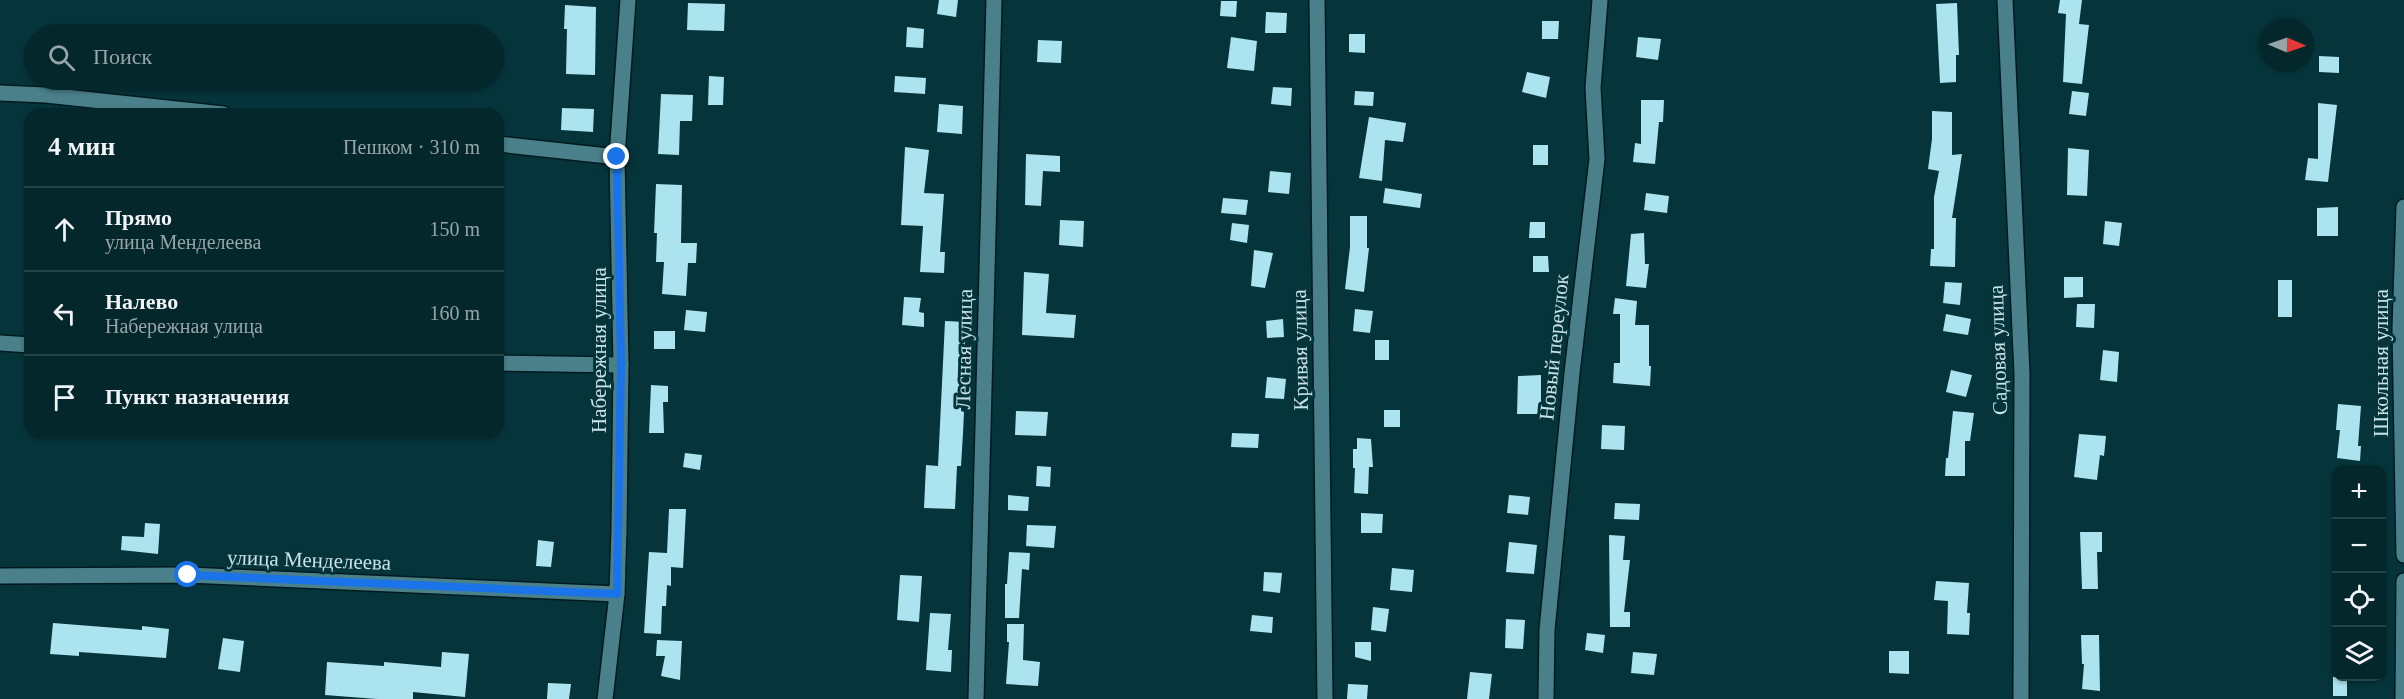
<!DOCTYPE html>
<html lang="ru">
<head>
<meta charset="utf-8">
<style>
	:root { --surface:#04272c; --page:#0d2f34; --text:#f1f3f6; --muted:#97a5a9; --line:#254448 }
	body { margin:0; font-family:"Times New Roman",serif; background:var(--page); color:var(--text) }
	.controls { position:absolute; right:18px; bottom:18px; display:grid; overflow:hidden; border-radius:12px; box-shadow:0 2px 4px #0004 }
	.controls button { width:54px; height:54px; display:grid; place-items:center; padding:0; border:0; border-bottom:2px solid var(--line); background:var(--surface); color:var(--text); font:30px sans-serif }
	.compass { position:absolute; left:2260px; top:18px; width:54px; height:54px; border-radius:50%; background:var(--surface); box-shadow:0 2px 4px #0004; rotate:92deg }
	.stop { position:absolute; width:18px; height:18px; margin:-14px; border:4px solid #1a73e8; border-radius:50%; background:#fff }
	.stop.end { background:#1a73e8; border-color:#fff; box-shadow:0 2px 6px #0008 }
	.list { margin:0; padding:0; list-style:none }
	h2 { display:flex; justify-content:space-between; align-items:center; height:78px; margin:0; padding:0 24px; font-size:26px }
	h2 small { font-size:20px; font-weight:400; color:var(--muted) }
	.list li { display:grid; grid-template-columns:39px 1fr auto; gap:18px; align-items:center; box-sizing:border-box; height:84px; padding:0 24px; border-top:2px solid var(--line) }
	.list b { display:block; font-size:22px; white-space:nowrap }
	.list p { margin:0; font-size:20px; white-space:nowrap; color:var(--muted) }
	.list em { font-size:20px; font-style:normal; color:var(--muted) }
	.icon { flex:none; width:33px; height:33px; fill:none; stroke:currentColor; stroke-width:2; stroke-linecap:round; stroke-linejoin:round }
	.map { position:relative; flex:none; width:2404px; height:699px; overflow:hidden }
	.search { position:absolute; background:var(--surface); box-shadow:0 2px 4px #0004; left:24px; top:24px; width:480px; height:66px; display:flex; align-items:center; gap:15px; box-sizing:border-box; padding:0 21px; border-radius:33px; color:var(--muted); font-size:22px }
	.panel { position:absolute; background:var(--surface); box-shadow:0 2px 4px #0004; left:24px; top:108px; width:480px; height:330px; border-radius:18px }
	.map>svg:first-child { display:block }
</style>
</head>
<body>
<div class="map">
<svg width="2404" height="699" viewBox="0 0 2404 699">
	<rect width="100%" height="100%" fill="#06343b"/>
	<g fill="#abe3ee">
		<path d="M939 0H958L956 17 937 14Z"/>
		<path d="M2060 0H2082L2079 24 2089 25 2082 84 2063 82 2066 14 2058 13Z"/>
		<path d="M1221 1H1237L1236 17 1220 16Z"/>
		<path d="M688 3 725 4 724 31 687 30Z"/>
		<path d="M1957 3 1959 55H1956V82L1940 83 1936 4Z"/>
		<path d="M565 5 596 7 595 75 566 74 567 29H564Z"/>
		<path d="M1266 12 1287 13 1286 33H1265Z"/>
		<path d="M1542 21H1559L1558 39H1542Z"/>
		<path d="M907 27 924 29 923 48 906 47Z"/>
		<path d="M1349 34H1365V53L1349 52Z"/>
		<path d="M1231 37 1257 41 1254 71 1227 68Z"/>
		<path d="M1638 37 1661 39 1658 60 1636 57Z"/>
		<path d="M1038 40 1062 41 1061 63 1037 62Z"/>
		<path d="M2319 56 2339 57V73L2319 72Z"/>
		<path d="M1527 72 1550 77 1546 98 1522 92Z"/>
		<path d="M709 76 724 77 723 105H708Z"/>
		<path d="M895 76 926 78 925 94 894 92Z"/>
		<path d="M1273 87 1292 88 1291 106 1271 104Z"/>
		<path d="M1355 91 1374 92 1373 106 1354 105Z"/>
		<path d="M2072 91 2089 93 2086 116 2069 114Z"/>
		<path d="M661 94 693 95 692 121H680L679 155 658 154Z"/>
		<path d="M1641 100H1664L1663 122H1659L1655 164 1633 162 1635 143 1641 144Z"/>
		<path d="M2318 103 2337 105 2328 182 2305 180 2308 158 2318 159Z"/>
		<path d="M939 104 963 106 962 134 937 132Z"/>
		<path d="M562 108 594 109 593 132 561 130Z"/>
		<path d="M1932 111 1952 112V155L1962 154 1952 218H1956L1955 267 1930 266 1931 249H1934V197L1939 171 1928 169 1932 139Z"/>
		<path d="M1369 117 1406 123 1403 142 1385 140 1382 181 1359 178Z"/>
		<rect x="1533" y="145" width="15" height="20"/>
		<path d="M905 147 929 150 924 193 944 194 940 252H945L944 273 920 272 923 226 901 225Z"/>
		<path d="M2068 148 2089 150 2087 196 2067 195Z"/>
		<path d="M1026 154 1060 156V172L1043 171 1041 206 1025 205Z"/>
		<path d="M1270 171 1291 173 1289 194 1268 192Z"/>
		<path d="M656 184 682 185 681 243H697L696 263H688L686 296 662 294 664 262H656L657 233H654Z"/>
		<path d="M1385 188 1422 194 1420 208 1383 203Z"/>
		<path d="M1646 193 1669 196 1667 213 1644 210Z"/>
		<path d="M1223 198 1248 200 1246 215 1221 213Z"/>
		<path d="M2338 207V236H2317V208Z"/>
		<path d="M1350 216H1367V248H1369L1364 292 1345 289 1350 247Z"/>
		<path d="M1060 220 1084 221 1083 247 1059 245Z"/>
		<path d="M2105 221 2122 223 2119 246 2103 244Z"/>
		<path d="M1530 222H1545V238H1529Z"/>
		<path d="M1232 223 1249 225 1247 243 1230 240Z"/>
		<path d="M1644 233 1645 264H1649L1646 288 1626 286 1631 234Z"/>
		<path d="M1254 250 1273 253 1265 288 1251 286Z"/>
		<path d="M1533 256H1548L1549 272H1533Z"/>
		<path d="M1024 272 1049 274 1046 313 1076 315 1074 338 1022 335Z"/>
		<path d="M2064 277H2083V297L2064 298Z"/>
		<rect x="2278" y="280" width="14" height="37"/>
		<path d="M1945 282 1962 283 1960 305 1943 303Z"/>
		<path d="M904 297 921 298 919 312 924 313V327L902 325Z"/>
		<path d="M1615 298 1637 301 1635 325H1649V366H1651L1650 386 1613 383 1614 363H1620V314H1613Z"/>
		<path d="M2077 304H2095L2094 328 2076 327Z"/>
		<path d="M1355 309 1373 311 1370 333 1353 331Z"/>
		<path d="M686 310 707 312 705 332 684 330Z"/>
		<path d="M1946 314 1971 319 1968 335 1943 331Z"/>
		<path d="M1283 319 1284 337 1267 338 1266 321Z"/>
		<path d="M945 321 966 322 961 411 964 412 963 433 961 466H957L955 509 924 508 926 465 938 466Z"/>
		<rect x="654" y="331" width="21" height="18"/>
		<rect x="1375" y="340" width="14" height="20"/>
		<path d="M2103 350 2119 352 2117 382 2100 380Z"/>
		<path d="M1951 370 1972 375 1966 397 1946 392Z"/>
		<path d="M1541 375V414H1517L1518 376Z"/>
		<path d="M1267 377 1286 379 1284 399 1265 398Z"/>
		<path d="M651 385 668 386V402H663L664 433H649Z"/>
		<path d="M2338 404 2361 406 2358 446H2361L2360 461 2337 458 2340 430H2336Z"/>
		<rect x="1384" y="410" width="16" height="17"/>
		<path d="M1016 411 1048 412 1046 436 1015 435Z"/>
		<path d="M1953 411 1974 413 1970 441H1965V476H1945L1946 458H1948Z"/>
		<path d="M1602 425 1625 426 1624 450 1601 449Z"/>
		<path d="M1232 433 1259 434 1258 448 1231 447Z"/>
		<path d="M2079 434 2106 436 2104 456 2100 455 2097 480 2074 477Z"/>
		<path d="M1357 438 1371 439 1373 467H1369L1368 494 1354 493 1355 468H1353V449H1357Z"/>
		<path d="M685 453 702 455 700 470 683 467Z"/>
		<path d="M1037 466 1051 467 1050 487 1036 486Z"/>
		<path d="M1008 495 1029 497 1028 511 1008 510Z"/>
		<path d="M1509 495 1530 497 1528 515 1507 513Z"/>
		<path d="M1615 503 1640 504 1639 520 1614 519Z"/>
		<path d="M669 509H686L683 568 671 567V586L667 585 666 606H662L661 634 644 633 649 552 667 553Z"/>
		<path d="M1361 513 1383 514 1382 533H1361Z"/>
		<path d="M145 523 160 524 158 554 121 550 122 536 144 537Z"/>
		<path d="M1027 525 1056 526 1054 548 1026 546Z"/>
		<path d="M2080 532H2102V552H2097L2098 589H2082Z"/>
		<path d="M1609 535 1625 536 1623 560H1630L1624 612H1630V627H1610Z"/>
		<path d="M538 540 554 542 551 567 536 566Z"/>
		<path d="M1509 542 1537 545 1534 574 1506 572Z"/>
		<path d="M1009 552 1030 553 1029 570 1022 569 1019 618H1005V584H1007Z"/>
		<path d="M1392 568 1414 570 1412 592 1390 590Z"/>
		<path d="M1264 572 1282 573 1280 593 1263 591Z"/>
		<path d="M900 575 922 576 919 622 897 620Z"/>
		<path d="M1936 581 1969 583 1967 613H1970L1969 635 1947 634 1948 601 1934 600Z"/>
		<path d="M1373 607 1389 609 1386 632 1371 630Z"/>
		<path d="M930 613 951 614 948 650H952L951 672 926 670Z"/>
		<path d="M1252 615 1273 617 1272 633 1250 631Z"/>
		<path d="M1506 619 1525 620 1523 649 1505 648Z"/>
		<path d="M53 623 142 630V626L169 629 166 658 79 652V656L50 654Z"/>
		<path d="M1007 624H1024L1023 660 1040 662 1038 686 1006 684 1009 642H1007Z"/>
		<path d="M1587 633 1605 635 1603 653 1585 650Z"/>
		<path d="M2081 635H2099L2100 691 2082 689 2084 664H2082Z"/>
		<path d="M223 638 244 641 240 672 218 669Z"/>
		<path d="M657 640 682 641 680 680 661 676 665 656H656Z"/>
		<path d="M1355 642H1371V661L1355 657Z"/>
		<path d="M1889 651H1909V674L1889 673Z"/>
		<path d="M442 652 469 654 465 697 413 692V699H377L325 695 327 662 384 666V662L441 667Z"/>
		<path d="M1633 652 1657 654 1654 675 1631 673Z"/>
		<path d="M1470 672 1492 674 1489 699H1467Z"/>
		<rect x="2333" y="677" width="14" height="19"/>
		<path d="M548 683 571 684 569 699H547Z"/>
		<path d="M1348 684 1368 685 1367 699H1347Z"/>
	</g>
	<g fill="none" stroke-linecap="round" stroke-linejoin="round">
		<g stroke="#001a1f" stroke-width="18">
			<g id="street">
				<path d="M1317 0 1325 699"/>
				<path d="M2005 0 2022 374 2021 699"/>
				<path d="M0 93 46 95 223 114"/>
				<path d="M498 144 617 157"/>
				<path d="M2404 207 2400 328 2404 555"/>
				<path d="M0 343 30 345"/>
				<path d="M498 363 621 365"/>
				<path d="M0 576 188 575 617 594"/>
				<path d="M605 699 617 594 619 530 621 365 617 157 628 0"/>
				<path d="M976 699 994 0"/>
				<path d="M1546 699 1547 630 1572 373 1597 159 1593 88 1600 0"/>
				<path d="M2403 699 2404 581"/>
			</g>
		</g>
		<use href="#street" stroke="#4a808a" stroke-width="15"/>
	</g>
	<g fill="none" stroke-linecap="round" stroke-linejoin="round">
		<path stroke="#1a73e8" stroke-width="8" d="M188 575 617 594 621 365 617 157"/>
	</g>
	<g text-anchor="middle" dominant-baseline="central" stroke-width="6" stroke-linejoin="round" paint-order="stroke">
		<g font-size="21" fill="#c8e3e8" stroke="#06343b">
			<text transform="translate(1554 347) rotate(-84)">Новый переулок</text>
			<text transform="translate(964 349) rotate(-89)">Лесная улица</text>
			<text transform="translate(599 350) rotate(-90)">Набережная улица</text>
			<text transform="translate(1300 350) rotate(-91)">Кривая улица</text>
			<text transform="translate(1998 350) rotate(-92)">Садовая улица</text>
			<text transform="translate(2381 363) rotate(-90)">Школьная улица</text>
			<text transform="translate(309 560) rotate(2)">улица Менделеева</text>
		</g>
	</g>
</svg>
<div class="controls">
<button>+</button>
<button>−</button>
<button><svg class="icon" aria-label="locate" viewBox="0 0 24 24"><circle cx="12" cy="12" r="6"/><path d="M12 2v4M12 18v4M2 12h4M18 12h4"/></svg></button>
<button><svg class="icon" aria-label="layers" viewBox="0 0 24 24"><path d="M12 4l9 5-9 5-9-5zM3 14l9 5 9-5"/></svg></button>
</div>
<svg class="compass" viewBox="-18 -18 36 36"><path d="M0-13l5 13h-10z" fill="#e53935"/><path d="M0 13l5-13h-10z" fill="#97a5a9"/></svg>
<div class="stop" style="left:188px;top:575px"></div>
<div class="stop end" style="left:617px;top:157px"></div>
<div class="search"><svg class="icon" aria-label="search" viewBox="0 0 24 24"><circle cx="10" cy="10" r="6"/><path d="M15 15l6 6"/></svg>Поиск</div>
<section class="panel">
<h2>4 мин<small>Пешком · 310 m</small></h2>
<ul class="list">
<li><svg class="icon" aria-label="ahead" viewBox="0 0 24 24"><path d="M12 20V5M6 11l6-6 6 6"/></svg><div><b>Прямо</b><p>улица Менделеева</p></div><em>150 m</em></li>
<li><svg class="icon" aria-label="left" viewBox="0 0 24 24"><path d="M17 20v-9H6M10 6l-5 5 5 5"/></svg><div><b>Налево</b><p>Набережная улица</p></div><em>160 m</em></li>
<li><svg class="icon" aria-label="arrive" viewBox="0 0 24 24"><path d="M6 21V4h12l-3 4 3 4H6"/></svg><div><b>Пункт назначения</b></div></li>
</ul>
</section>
</div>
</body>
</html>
